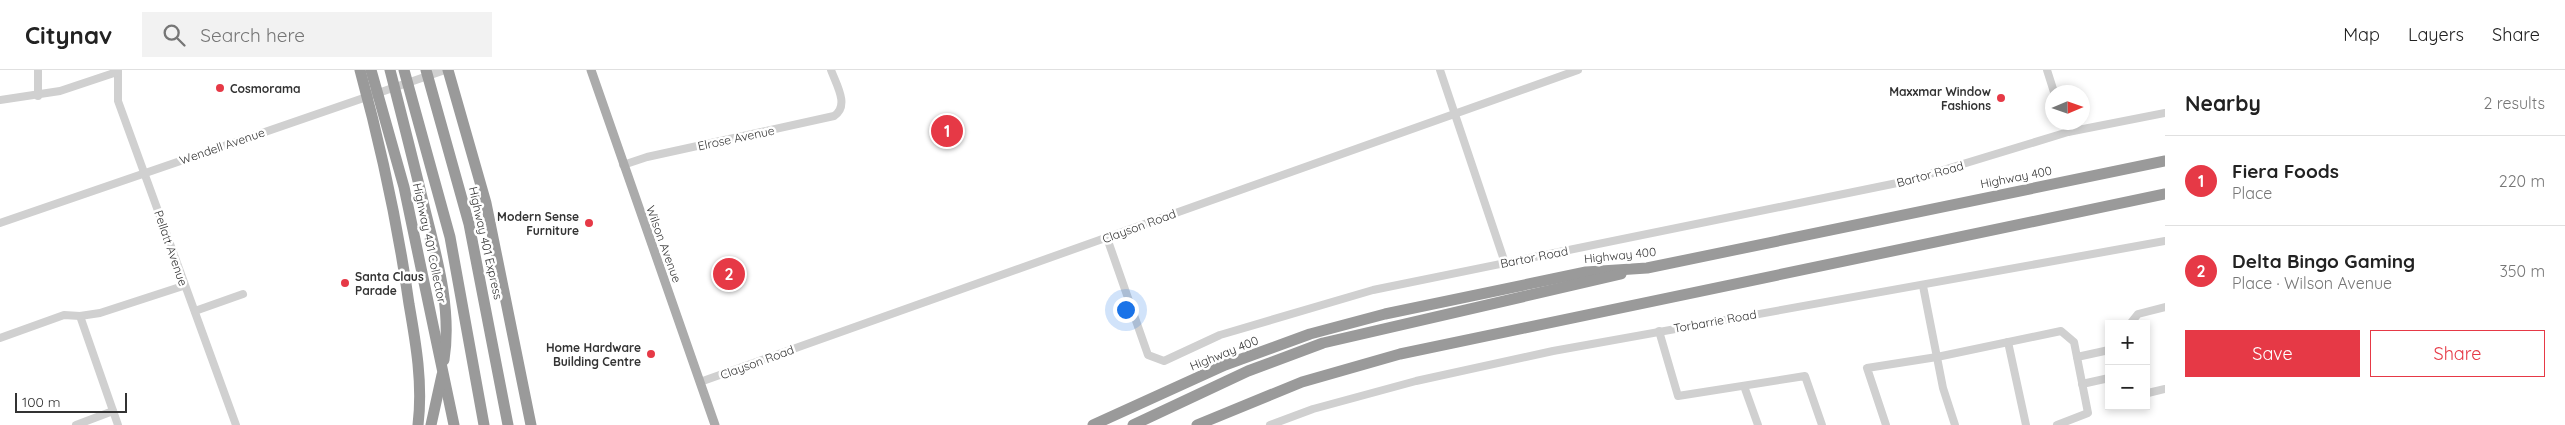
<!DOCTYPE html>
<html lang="en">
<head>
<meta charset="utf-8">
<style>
	:root { --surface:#fff; --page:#f2f2f2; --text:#222; --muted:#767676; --line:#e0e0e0; --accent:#e63946 }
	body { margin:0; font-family:Quicksand,sans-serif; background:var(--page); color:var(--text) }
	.controls { position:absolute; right:15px; bottom:15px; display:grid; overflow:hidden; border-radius:0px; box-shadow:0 2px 8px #0003 }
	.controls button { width:45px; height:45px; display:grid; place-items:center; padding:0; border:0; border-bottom:1px solid var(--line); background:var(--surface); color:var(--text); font:25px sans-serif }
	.compass { position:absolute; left:2045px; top:15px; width:45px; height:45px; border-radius:50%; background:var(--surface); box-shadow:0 2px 8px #0003; rotate:88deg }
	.scale { position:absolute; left:15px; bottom:12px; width:112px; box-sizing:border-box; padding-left:5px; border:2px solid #333; border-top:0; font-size:14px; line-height:18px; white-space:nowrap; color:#333; -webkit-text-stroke:4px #fff; paint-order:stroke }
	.you { position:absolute; left:1125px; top:239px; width:18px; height:18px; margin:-12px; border:4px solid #fff; border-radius:50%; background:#1a73e8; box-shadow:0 0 0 8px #1a73e833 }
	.badge { display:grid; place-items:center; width:32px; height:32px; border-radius:50%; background:var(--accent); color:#fff; font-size:16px; font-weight:700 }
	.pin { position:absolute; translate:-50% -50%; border:2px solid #fff; box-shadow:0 1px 5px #0006 }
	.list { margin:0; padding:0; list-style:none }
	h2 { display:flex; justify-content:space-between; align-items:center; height:65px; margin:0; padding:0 20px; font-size:21px }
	h2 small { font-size:16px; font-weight:400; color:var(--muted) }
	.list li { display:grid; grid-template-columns:32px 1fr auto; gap:15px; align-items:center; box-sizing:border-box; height:90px; padding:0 20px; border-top:1px solid var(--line) }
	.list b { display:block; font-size:19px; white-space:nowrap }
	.list p { margin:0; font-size:16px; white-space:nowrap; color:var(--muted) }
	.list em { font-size:16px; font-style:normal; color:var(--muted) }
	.actions { display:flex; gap:10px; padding:15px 20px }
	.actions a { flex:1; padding:11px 0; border:1px solid var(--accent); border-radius:0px; text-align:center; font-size:18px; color:var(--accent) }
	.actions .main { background:var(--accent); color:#fff }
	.icon { flex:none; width:28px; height:28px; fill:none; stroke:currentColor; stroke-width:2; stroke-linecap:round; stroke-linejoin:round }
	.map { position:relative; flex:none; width:2165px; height:355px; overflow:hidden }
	header { display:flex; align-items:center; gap:30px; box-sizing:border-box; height:70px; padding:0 25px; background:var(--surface); border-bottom:1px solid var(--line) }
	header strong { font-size:24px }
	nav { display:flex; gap:28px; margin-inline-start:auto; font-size:18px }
	.search { width:350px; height:45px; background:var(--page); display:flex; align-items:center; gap:12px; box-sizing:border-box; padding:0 18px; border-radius:0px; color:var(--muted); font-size:19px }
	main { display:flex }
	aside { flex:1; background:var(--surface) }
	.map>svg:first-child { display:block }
</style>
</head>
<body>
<header>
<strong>Citynav</strong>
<div class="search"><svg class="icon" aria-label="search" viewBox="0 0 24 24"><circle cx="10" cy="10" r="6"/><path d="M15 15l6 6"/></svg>Search here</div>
<nav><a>Map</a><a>Layers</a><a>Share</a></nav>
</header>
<main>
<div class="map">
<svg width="2165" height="355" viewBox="0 0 2165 355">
	<rect width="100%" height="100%" fill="#fff"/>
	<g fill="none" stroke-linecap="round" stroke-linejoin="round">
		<g stroke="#d0d0d0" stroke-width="8">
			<path d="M118 0V31L236 355"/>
			<path d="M1440 0 1505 193"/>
			<path d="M2047 0 2054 22"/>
			<path d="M38 26V0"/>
			<path d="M0 30 60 21 117 2"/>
			<path d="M2065 52 2068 62"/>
			<path d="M623 95 647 87 834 46C850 36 836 14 831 0"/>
			<path d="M0 153 445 0"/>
			<path d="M1107 168 1148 285 1164 291 1220 265 1373 220 1907 111 2068 62 2165 43"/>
			<path d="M1923 216 1943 318 1955 355"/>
			<path d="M195 241 243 224"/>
			<path d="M80 246 118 355"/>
			<path d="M2130 254 2138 244 2165 237"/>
			<path d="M1659 261 1678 326 1805 306 1822 355"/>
			<path d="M0 268 64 245 80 246 100 243 183 216"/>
			<path d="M2008 272 2026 355"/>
			<path d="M2077 287 2109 280"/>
			<path d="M700 312 1578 0"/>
			<path d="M2082 314 2109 308"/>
			<path d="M1744 316 1758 355"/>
			<path d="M2146 320 2148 323 2165 319"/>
			<path d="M76 355 113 341"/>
			<path d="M1270 355 1313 339 1416 311 1553 281 2165 171"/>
			<path d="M1886 355 1867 298 1937 287 2061 261 2074 272 2088 343 2057 355"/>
		</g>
		<path stroke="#ababab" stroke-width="9" d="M591 0 715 355"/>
		<g stroke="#9a9a9a" stroke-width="11">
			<path d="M360 0C381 77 398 156 409 234 416 274 423 314 418 355"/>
			<path d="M371 0 404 117 454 355"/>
			<path d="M390 0C402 47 414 93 425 140 437 188 452 240 444 290"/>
			<path d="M404 0 450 167 484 355"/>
			<path d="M426 0 469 154 508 355"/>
			<path d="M448 0 486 133 531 355"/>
			<path d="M431 355 442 305"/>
			<path d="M1093 355 1225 295 1310 264 1385 244 1586 202 1647 198 2165 91"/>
			<path d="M1133 355 1248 301 1323 273 1621 204"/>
			<path d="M1197 355 1302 312 1400 284 2165 124"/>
		</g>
	</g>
	<g fill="#e63946" stroke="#fff" stroke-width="2">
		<circle cx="220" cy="18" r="5"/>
		<circle cx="2001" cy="28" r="5"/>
		<circle cx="589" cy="153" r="5"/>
		<circle cx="345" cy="213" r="5"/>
		<circle cx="651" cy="284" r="5"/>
	</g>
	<g text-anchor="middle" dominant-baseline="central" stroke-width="5" stroke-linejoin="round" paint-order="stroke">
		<g font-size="12" font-weight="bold" fill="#333" stroke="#fff" text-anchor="end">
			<text x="230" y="18" text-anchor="start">Cosmorama</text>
			<text x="1991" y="21">Maxxmar Window<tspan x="1991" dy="14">Fashions</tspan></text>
			<text x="579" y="146">Modern Sense<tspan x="579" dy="14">Furniture</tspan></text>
			<text x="355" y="206" text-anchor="start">Santa Claus<tspan x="355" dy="14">Parade</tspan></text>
			<text x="641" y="277">Home Hardware<tspan x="641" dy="14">Building Centre</tspan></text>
		</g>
		<g font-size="12" fill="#333" stroke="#fff">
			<text transform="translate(736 68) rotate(-12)">Elrose Avenue</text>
			<text transform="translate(222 76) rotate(-19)">Wendell Avenue</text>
			<text transform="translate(1930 104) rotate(-15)">Bartor Road</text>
			<text transform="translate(2016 107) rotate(-11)">Highway 400</text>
			<text transform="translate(1139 156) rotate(-20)">Clayson Road</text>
			<text transform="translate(430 173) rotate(78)">Highway 401 Collector</text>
			<text transform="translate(486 173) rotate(77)">Highway 401 Express</text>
			<text transform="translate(664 174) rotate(70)">Wilson Avenue</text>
			<text transform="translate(171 178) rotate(71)">Pellatt Avenue</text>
			<text transform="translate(1620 185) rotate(-6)">Highway 400</text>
			<text transform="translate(1534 187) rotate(-11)">Bartor Road</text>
			<text transform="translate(1715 251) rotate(-10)">Torbarrie Road</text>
			<text transform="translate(1224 283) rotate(-22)">Highway 400</text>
			<text transform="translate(757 292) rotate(-20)">Clayson Road</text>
		</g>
	</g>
</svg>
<div class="controls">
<button>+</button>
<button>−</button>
</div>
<svg class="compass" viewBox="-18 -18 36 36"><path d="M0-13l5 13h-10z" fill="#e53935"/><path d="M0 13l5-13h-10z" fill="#767676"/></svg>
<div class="scale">100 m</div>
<div class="you"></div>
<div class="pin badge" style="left:947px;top:61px">1</div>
<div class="pin badge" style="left:729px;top:204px">2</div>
</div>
<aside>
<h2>Nearby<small>2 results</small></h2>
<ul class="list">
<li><span class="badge">1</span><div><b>Fiera Foods</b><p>Place</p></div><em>220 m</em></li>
<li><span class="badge">2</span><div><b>Delta Bingo Gaming</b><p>Place · Wilson Avenue</p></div><em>350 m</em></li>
</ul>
<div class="actions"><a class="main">Save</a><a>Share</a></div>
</aside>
</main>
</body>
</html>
